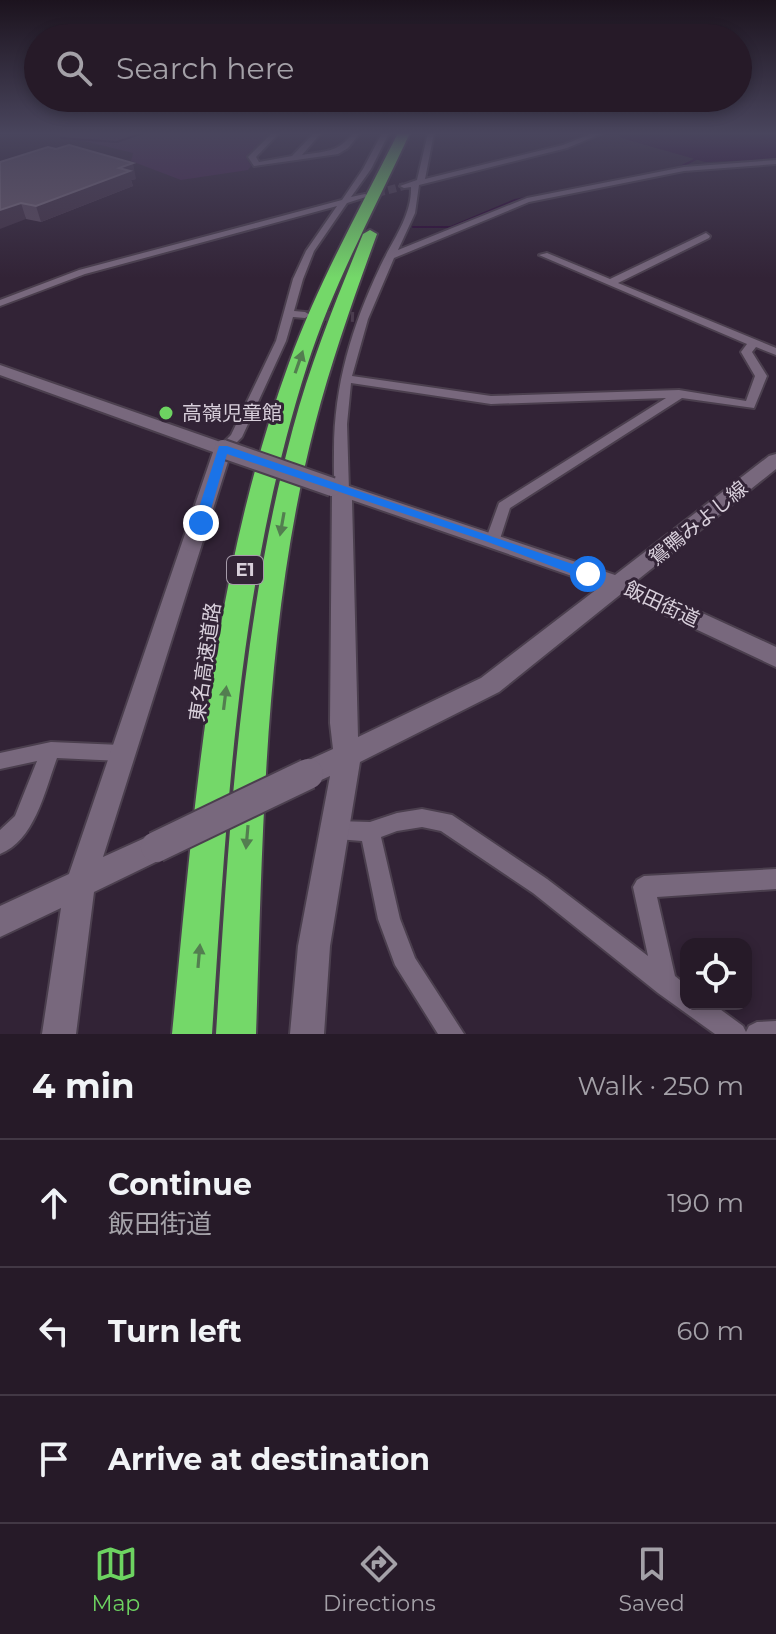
<!DOCTYPE html>
<html lang="en">
<head>
<meta charset="utf-8">
<style>
	:root { --surface:#261a28; --page:#322734; --text:#f1f3f6; --muted:#a4a1a8; --line:#423845; --accent:#6dd361 }
	body { margin:0; font-family:Montserrat,"Noto Sans JP",sans-serif; background:var(--page); color:var(--text) }
	.controls { position:absolute; right:24px; bottom:24px; display:grid; overflow:hidden; border-radius:16px; box-shadow:0 4px 12px #0003 }
	.controls button { width:72px; height:72px; display:grid; place-items:center; padding:0; border:0; border-bottom:2px solid var(--line); background:var(--surface); color:var(--text); font:40px sans-serif }
	.stop { position:absolute; width:24px; height:24px; margin:-18px; border:6px solid #1a73e8; border-radius:50%; background:#fff }
	.stop.end { background:#1a73e8; border-color:#fff; box-shadow:0 2px 8px #0008 }
	.list { margin:0; padding:0; list-style:none }
	h2 { display:flex; justify-content:space-between; align-items:center; height:104px; margin:0; padding:0 32px; font-size:34px }
	h2 small { font-size:26px; font-weight:400; color:var(--muted) }
	.list li { display:grid; grid-template-columns:52px 1fr auto; gap:24px; align-items:center; box-sizing:border-box; height:128px; padding:0 32px; border-top:2px solid var(--line) }
	.list b { display:block; font-size:30px; white-space:nowrap }
	.list p { margin:0; font-size:26px; white-space:nowrap; color:var(--muted) }
	.list em { font-size:26px; font-style:normal; color:var(--muted) }
	.icon { flex:none; width:44px; height:44px; fill:none; stroke:currentColor; stroke-width:2; stroke-linecap:round; stroke-linejoin:round }
	.map { position:relative; flex:none; width:776px; height:1034px; overflow:hidden }
	.search { position:absolute; background:var(--surface); box-shadow:0 4px 12px #0003; left:24px; right:24px; top:24px; height:88px; display:flex; align-items:center; gap:20px; box-sizing:border-box; padding:0 28px; border-radius:44px; color:var(--muted); font-size:30px }
	.sheet { height:488px; background:var(--surface) }
	nav { display:flex; justify-content:space-around; align-items:center; box-sizing:border-box; height:112px; border-top:2px solid var(--line); background:var(--surface); font-size:22px; color:var(--muted) }
	nav a { display:grid; justify-items:center; gap:4px }
	nav .on { color:var(--accent) }
	.map>svg:first-child { display:block }
</style>
</head>
<body>
<div class="map">
<svg width="776" height="1034" viewBox="0 0 776 1034">
	<rect width="100%" height="100%" fill="#322336"/>
	<path fill="#45254d" d="M51 133H265V139L246 157 251 166 248 170 181 180 131 161 133 153Z"/>
	<path fill="#2b0733" d="M776 133V159L705 162 621 138 619 134Z"/>
	<g fill="none" stroke-linecap="round" stroke-linejoin="round">
		<g stroke="#2b0733" stroke-width="2">
			<path d="M61 138 117 142 143 133"/>
			<path d="M413 227H451L515 200 678 168 700 157"/>
		</g>
		<path stroke="#4b3d4f" stroke-width="8" stroke-dasharray="8 4" stroke-linecap="butt" d="M365 196 404 186"/>
		<path stroke="#4b3d4f" stroke-width="10" stroke-dasharray="10 5" stroke-linecap="butt" d="M306 315 354 317"/>
		<g stroke="#4b3f4e" stroke-width="4">
			<g id="street">
				<path d="M272 133H279L256 157 259 162 292 156 314 133H321L302 155C325 151 338 153 353 133H360L348 148 338 154 254 166 248 157Z"/>
				<path d="M382 133H389L371 169 351 197 365 194 369 196 347 203 314 251 303 279 294 311 305 312 310 315 305 318 293 317 286 341 242 437 227 452H219L217 449 231 435 276 341 293 279 306 251 337 206 85 274 0 306V300L79 270 342 200 363 169Z"/>
				<path d="M428 133H434L425 179 563 145 593 133H603L567 148 419 185 415 213 398 250 527 198 684 167 776 160V164L684 171 529 202 394 258 368 319 352 376 491 396 679 390 746 401 755 376 741 352 747 344 539 255 547 253 610 279 706 233 710 236 709 238 618 283 776 348V355L756 347 752 352 767 376 754 408 682 398 510 508 500 539 493 544 486 539 499 503 666 398 491 404 351 383 347 424 349 491 347 494H337C333 482 334 465 334 451 334 385 352 326 380 267 392 241 412 216 411 187L404 188 400 186 417 180Z"/>
				<path d="M51 742 121 745 128 747 130 753 128 759 121 761 57 758C45 790 35 840 0 854V830L15 816 37 761 0 769V753Z"/>
				<path d="M422 809 452 815 547 879 648 956 633 887 637 880 644 876 776 869V889L657 897 675 976 686 985V1004H713L743 1026 746 1032 749 1026 757 1022 776 1021V1034H715L658 993 533 893 441 831 422 827 397 831 381 837 400 919 415 958 464 1034H438L395 965 378 919 362 841 337 839 330 837 327 830 330 823 337 821 370 822 397 813Z"/>
			</g>
		</g>
		<g stroke="#4b3f4e" stroke-width="4">
			<g id="secondary">
				<path d="M0 365 229 445 232 449 103 857 156 833 166 837 170 847 166 857 94 892 76 1034H42L61 908 0 937V906L69 874 213 452 0 375Z"/>
				<path d="M776 454V469L635 582 776 647V667L621 594 499 692 360 762 330 946 324 1034H290L298 946 330 776 308 786 298 783 295 774 298 765 333 749 330 723 332 493 323 487 326 483H340L615 575 769 456ZM352 500 601 586 481 678 358 737Z"/>
			</g>
		</g>
		<g stroke="#4b3f4e" stroke-width="4">
			<g id="highway">
				<path d="M398 133H410C374 210 333 285 307 366 238 582 227 809 212 1034H172C194 809 211 577 289 363 318 283 360 209 398 133Z"/>
				<path d="M370 230 377 234C354 297 332 359 315 424 264 622 263 831 256 1034H216C229 831 240 625 293 428 311 361 337 298 363 234Z"/>
			</g>
		</g>
		<use href="#street" fill="#78687d" fill-rule="evenodd"/>
		<use href="#secondary" fill="#78687d" fill-rule="evenodd"/>
		<use href="#highway" fill="#74d869" fill-rule="evenodd"/>
		<g stroke="#4b3f4e" stroke-width="22" stroke-linecap="butt">
			<path id="secondary-bridge-far1" d="M223 449 332 487"/>
		</g>
		<g stroke="#4b3f4e" stroke-width="34" stroke-linecap="butt">
			<path id="secondary-bridge" d="M156 847 308 774"/>
		</g>
		<use href="#secondary-bridge-far1" stroke="#78687d" stroke-width="18"/>
		<use href="#secondary-bridge" stroke="#78687d" stroke-width="30"/>
	</g>
	<path fill="#58485c" d="M0 162 136 179 131 180 133 186 41 222 26 219Z"/>
	<g fill="#433347">
		<path d="M133 163 136 179 131 180 133 186 41 222 36 206 119 168Z"/>
		<path d="M21 203 26 219 0 229V210Z"/>
	</g>
	<path fill="#655769" stroke="#776a7b" stroke-width="2" d="M69 145 133 163 119 168 130 171 36 206 21 203 0 210V162L48 147 56 149Z"/>
	<defs><path id="oneway-solid" d="M-6-.8H1V-3.2L6.5 0L1 3.2V.8H-6Z" transform="scale(2)"/></defs>
	<g fill="#537e50">
		<use href="#oneway-solid" transform="translate(299 362) rotate(-71)"/>
		<use href="#oneway-solid" transform="translate(282 524) rotate(100)"/>
		<use href="#oneway-solid" transform="translate(225 698) rotate(-83)"/>
		<use href="#oneway-solid" transform="translate(247 837) rotate(95)"/>
		<use href="#oneway-solid" transform="translate(199 956) rotate(-85)"/>
	</g>
	<linearGradient id="sky" x2="0" y2="1"><stop stop-color="#1c131e"/><stop offset="0.48" stop-color="#49455d"/><stop offset="1" stop-color="#49455d" stop-opacity="0"/></linearGradient>
	<rect width="776" height="278" fill="url(#sky)"/>
	<path fill="#1a73e8" d="M219 446H227L593 571 595 574 588 579 583 578 488 542 227 454 207 523 201 527 196 526 194 523Z"/>
	<circle fill="#6dd361" stroke="#322336" stroke-width="3" cx="166" cy="413" r="8"/>
	<g text-anchor="middle" dominant-baseline="central" stroke-width="6" stroke-linejoin="round" paint-order="stroke">
		<rect fill="#322336" stroke="#a69baa" stroke-width="2" x="227" y="556" width="36" height="28" rx="6"/>
		<g font-size="18" font-weight="bold" fill="#d8cfdb">
			<text x="245" y="570">E1</text>
		</g>
		<g font-size="20" fill="#d8cfdb" stroke="#322336" text-anchor="start">
			<text x="182" y="413">高嶺児童館</text>
		</g>
		<g font-size="20" fill="#d8cfdb" stroke="#322336">
			<text transform="translate(698 523) rotate(-39)">鴛鴨みよし線</text>
			<text transform="translate(662 604) rotate(25)">飯田街道</text>
			<text transform="translate(205 662) rotate(-82)">東名高速道路</text>
		</g>
	</g>
</svg>
<div class="controls">
<button><svg class="icon" aria-label="locate" viewBox="0 0 24 24"><circle cx="12" cy="12" r="6"/><path d="M12 2v4M12 18v4M2 12h4M18 12h4"/></svg></button>
</div>
<div class="stop" style="left:588px;top:574px"></div>
<div class="stop end" style="left:201px;top:523px"></div>
<div class="search"><svg class="icon" aria-label="search" viewBox="0 0 24 24"><circle cx="10" cy="10" r="6"/><path d="M15 15l6 6"/></svg>Search here</div>
</div>
<section class="sheet">
<h2>4 min<small>Walk · 250 m</small></h2>
<ul class="list">
<li><svg class="icon" aria-label="ahead" viewBox="0 0 24 24"><path d="M12 20V5M6 11l6-6 6 6"/></svg><div><b>Continue</b><p>飯田街道</p></div><em>190 m</em></li>
<li><svg class="icon" aria-label="left" viewBox="0 0 24 24"><path d="M17 20v-9H6M10 6l-5 5 5 5"/></svg><div><b>Turn left</b></div><em>60 m</em></li>
<li><svg class="icon" aria-label="arrive" viewBox="0 0 24 24"><path d="M6 21V4h12l-3 4 3 4H6"/></svg><div><b>Arrive at destination</b></div></li>
</ul>
</section>
<nav>
<a class="on"><svg class="icon" aria-label="map" viewBox="0 0 24 24"><path d="M3 6l6-2 6 2 6-2v14l-6 2-6-2-6 2zM9 4v14M15 6v14"/></svg>Map</a>
<a><svg class="icon" aria-label="directions" viewBox="0 0 24 24"><path d="M12 3l9 9-9 9-9-9zM9 14v-3h6M13 9l2 2-2 2"/></svg>Directions</a>
<a><svg class="icon" aria-label="saved" viewBox="0 0 24 24"><path d="M7 4h10v16l-5-4-5 4z"/></svg>Saved</a>
</nav>
</body>
</html>
